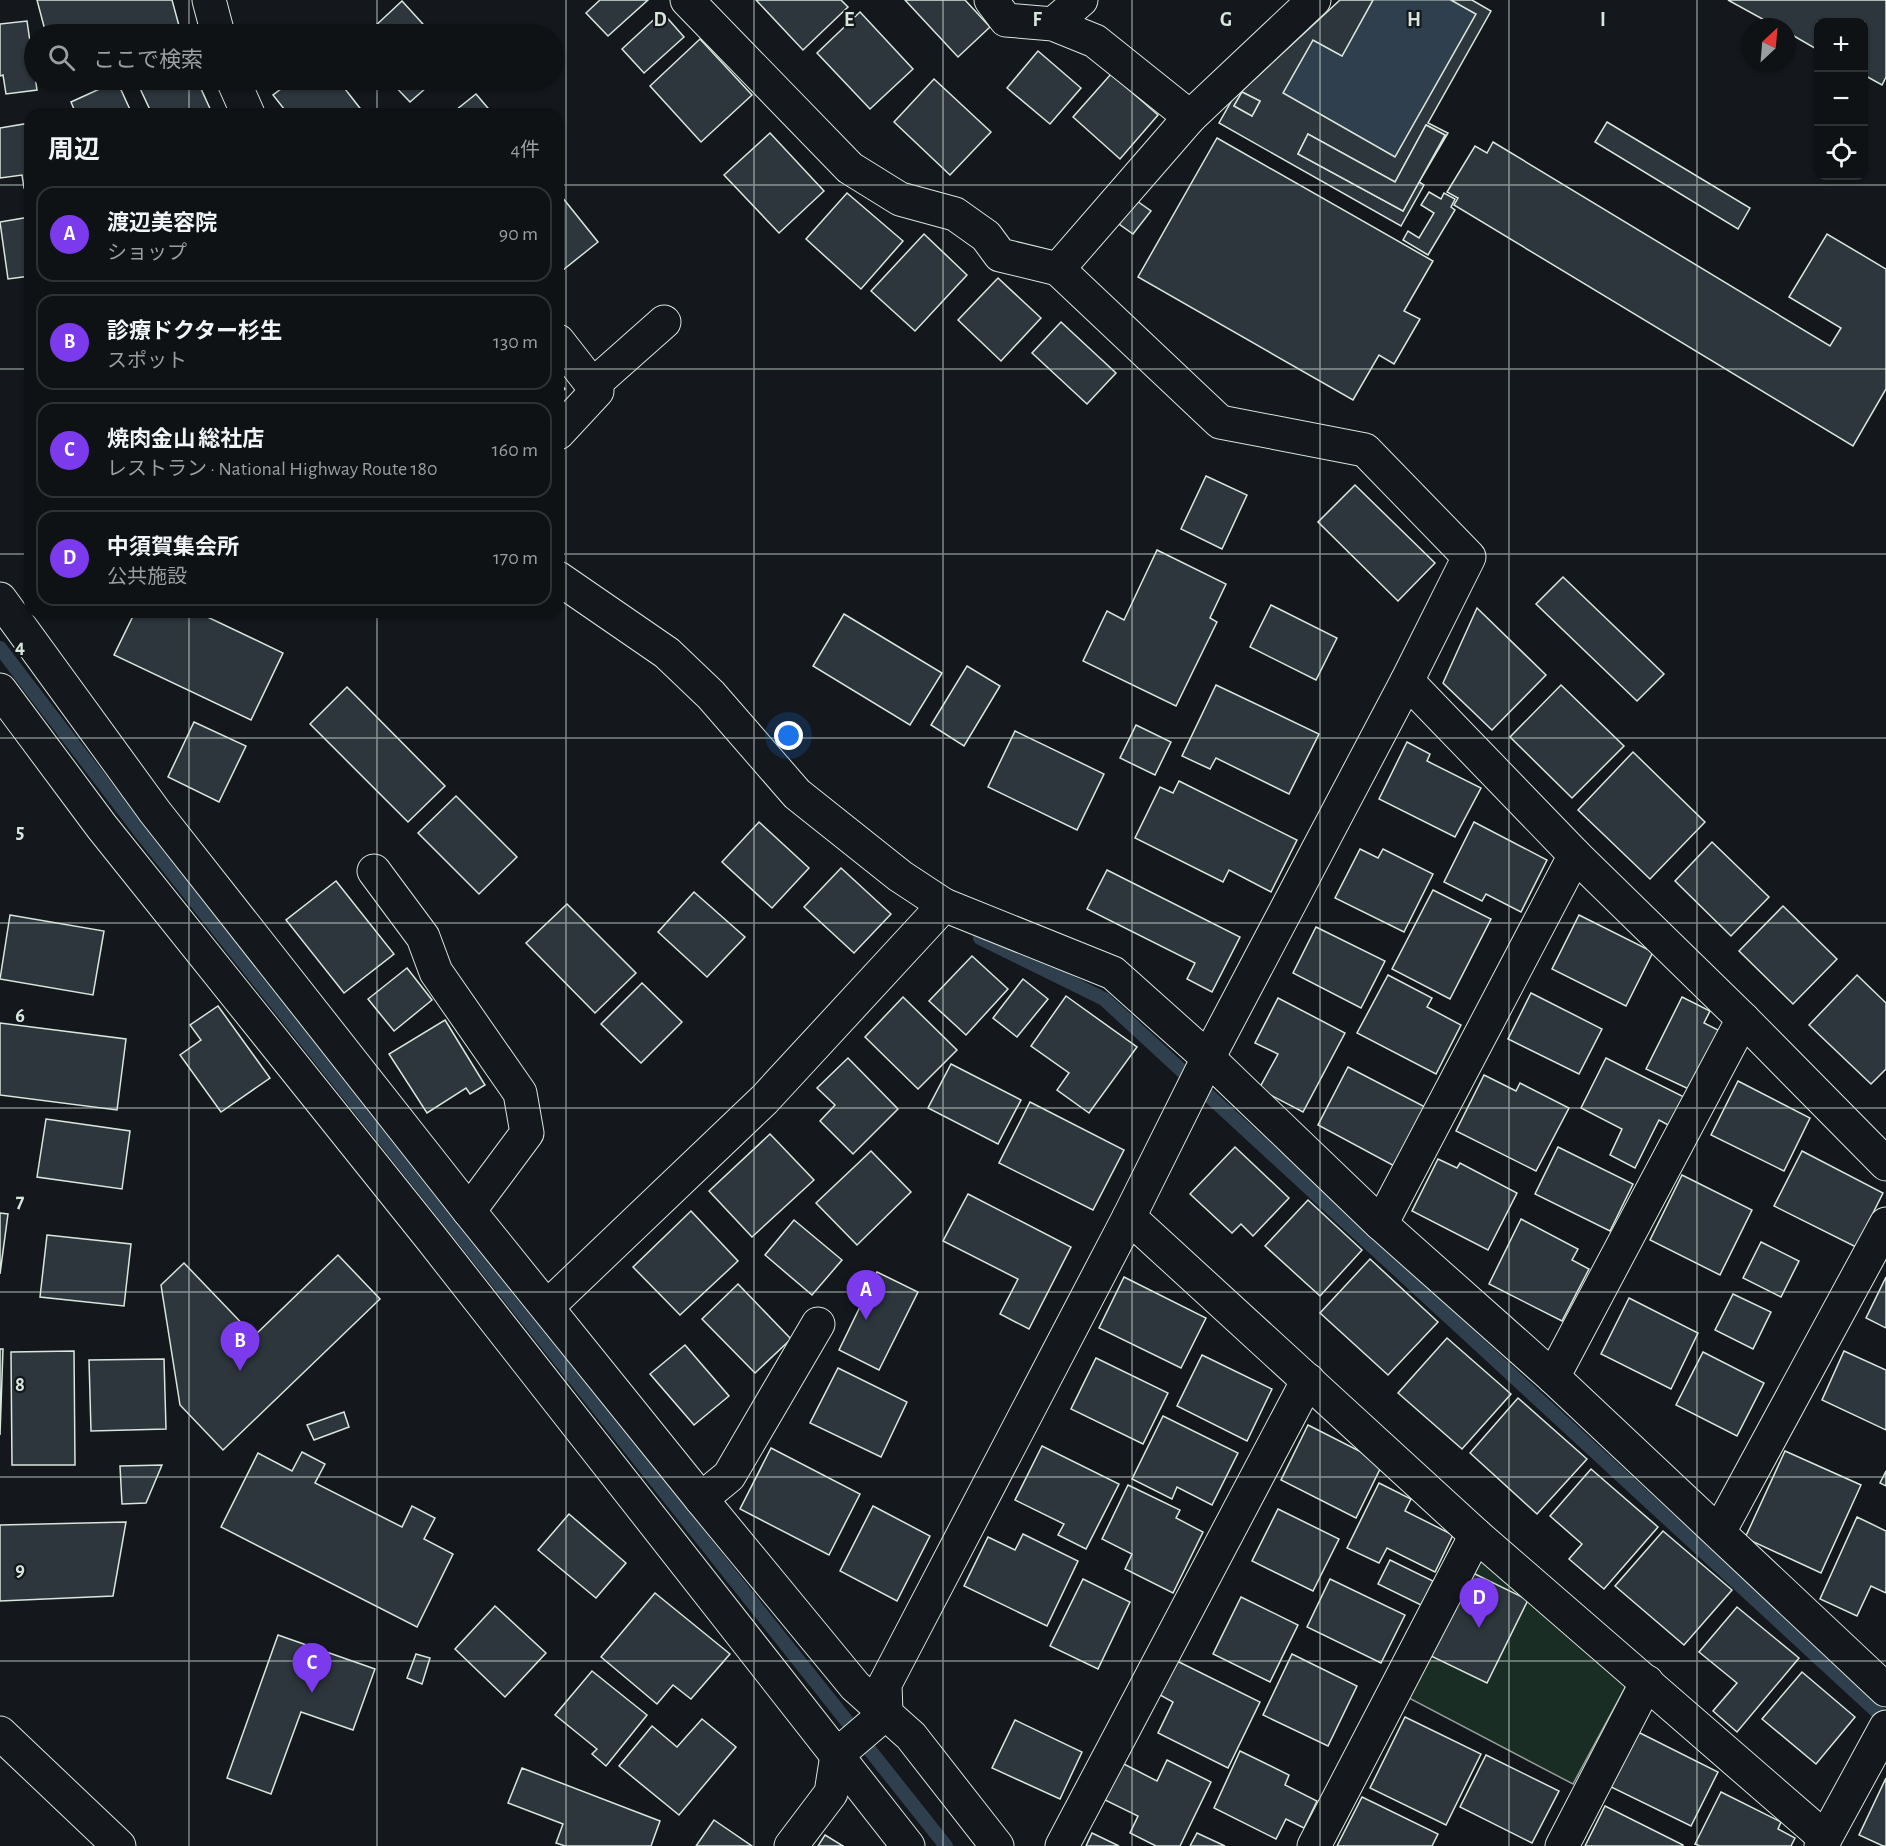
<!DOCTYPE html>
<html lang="ja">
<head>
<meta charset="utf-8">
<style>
	:root { --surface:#0f1215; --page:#1d2022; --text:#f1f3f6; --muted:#9b9ea0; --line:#2f3234; --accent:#7c3aed }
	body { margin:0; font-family:"Alegreya Sans","Noto Sans JP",sans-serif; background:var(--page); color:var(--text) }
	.controls { position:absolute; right:18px; top:18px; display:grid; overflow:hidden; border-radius:12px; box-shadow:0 2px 4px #0004 }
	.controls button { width:54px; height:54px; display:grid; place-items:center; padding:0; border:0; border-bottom:2px solid var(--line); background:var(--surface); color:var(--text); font:30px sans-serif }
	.compass { position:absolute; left:1742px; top:18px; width:54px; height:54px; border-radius:50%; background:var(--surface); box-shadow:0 2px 4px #0004; rotate:26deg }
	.you { position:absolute; left:789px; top:736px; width:21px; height:21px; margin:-15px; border:4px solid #fff; border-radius:50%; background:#1a73e8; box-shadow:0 0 0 9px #1a73e833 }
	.badge { display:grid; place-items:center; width:39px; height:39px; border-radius:50%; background:var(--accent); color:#fff; font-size:20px; font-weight:700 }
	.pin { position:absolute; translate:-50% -50px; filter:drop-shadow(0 2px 3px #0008) }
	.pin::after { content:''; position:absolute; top:32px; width:21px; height:18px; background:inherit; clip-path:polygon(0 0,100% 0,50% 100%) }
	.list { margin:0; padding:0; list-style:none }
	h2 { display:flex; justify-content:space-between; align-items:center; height:78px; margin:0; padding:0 24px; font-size:26px }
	h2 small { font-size:20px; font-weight:400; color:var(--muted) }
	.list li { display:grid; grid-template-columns:39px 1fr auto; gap:18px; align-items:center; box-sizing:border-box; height:96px; margin:0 12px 12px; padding:0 12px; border:2px solid var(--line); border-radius:18px }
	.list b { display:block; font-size:22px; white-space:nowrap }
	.list p { margin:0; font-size:20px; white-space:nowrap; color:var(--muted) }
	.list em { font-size:20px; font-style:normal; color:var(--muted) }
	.icon { flex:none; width:33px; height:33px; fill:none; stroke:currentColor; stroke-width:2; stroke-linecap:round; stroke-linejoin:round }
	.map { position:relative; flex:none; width:1886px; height:1846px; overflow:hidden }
	.search { position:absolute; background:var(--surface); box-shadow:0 2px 4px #0004; left:24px; top:24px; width:540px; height:66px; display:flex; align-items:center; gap:15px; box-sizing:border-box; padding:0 21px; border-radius:33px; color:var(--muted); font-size:22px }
	.panel { position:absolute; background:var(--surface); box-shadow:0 2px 4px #0004; left:24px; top:108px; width:540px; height:510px; border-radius:18px }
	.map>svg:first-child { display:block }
</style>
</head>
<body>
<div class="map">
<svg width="1886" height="1846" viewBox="0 0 1886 1846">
	<rect width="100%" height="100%" fill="#14181c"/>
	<path fill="#1a2d24" stroke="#939e99" stroke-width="1.5" d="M1478 1552 1628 1682 1573 1784 1407 1697Z"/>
	<path fill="#2f3f4d" stroke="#939e99" stroke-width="1.5" d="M1373 0H1451L1476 14 1395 157 1283 93 1313 40 1342 56Z"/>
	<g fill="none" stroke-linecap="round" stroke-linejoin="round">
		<g stroke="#2f3f4d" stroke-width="14">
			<path d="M0 648 141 833 946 1846"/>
			<path d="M980 938 1104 999 1886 1720"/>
		</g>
	</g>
	<g fill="#2c363c" stroke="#d8e6dc" stroke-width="1.5" fill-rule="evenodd">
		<path d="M37 0H172L181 33 46 34Z"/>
		<path d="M600 0H648L608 36 586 13Z"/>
		<path d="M756 0H841L848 7 803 50Z"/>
		<path d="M905 0H965L990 27 958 57Z"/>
		<path d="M1340 0H1373L1342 56 1313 40 1283 93 1395 157 1476 14 1451 0H1472L1491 11 1428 123 1448 133 1419 182 1424 185 1401 226 1219 123 1232 100ZM1242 92 1260 101 1252 116 1234 106ZM1426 125 1445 135 1403 211 1298 154 1308 134 1395 182Z"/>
		<path d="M1728 0H1886V77L1882 85 1864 75V22H1818V50L1787 32V27H1777Z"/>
		<path d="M402 1 432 34H378L373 28Z"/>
		<path d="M662 12 684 37 644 73 622 49Z"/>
		<path d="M860 12 913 69 870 109 817 53Z"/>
		<path d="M27 21 37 90 6 94 3 75 0 76V24Z"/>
		<path d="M700 39 752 95 701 142 650 86Z"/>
		<path d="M1038 51 1081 88 1050 124 1007 88Z"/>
		<path d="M1111 74 1158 115 1120 159 1073 117Z"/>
		<path d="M934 79 991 132 950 175 894 122Z"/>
		<path d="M136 80H197L212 113 152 114Z"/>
		<path d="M293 80H338L363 112 361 114H288L273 95Z"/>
		<path d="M389 80H435L410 102Z"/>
		<path d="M117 81 132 114H76L71 102Z"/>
		<path d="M1242 92 1260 101 1252 116 1234 106Z"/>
		<path d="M476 94 493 114H451Z"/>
		<path d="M1607 122 1750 208 1738 229 1595 142Z"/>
		<path d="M30 123V187L24 188 22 175 0 178V128Z"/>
		<path d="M1426 125 1445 135 1403 211 1298 154 1308 134 1395 182Z"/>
		<path d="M770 133 824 191 779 233 724 175Z"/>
		<path d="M1217 138 1433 261 1404 311 1420 319 1394 364 1379 355 1353 400 1138 277Z"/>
		<path d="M1493 142 1830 346 1841 328 1789 297 1827 234 1886 269V389L1853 446 1454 205 1458 198 1447 192 1475 146 1487 153Z"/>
		<path d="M558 192 598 242 558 274Z"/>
		<path d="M1429 192 1441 199 1444 193 1455 199 1451 207 1455 210 1428 255 1403 240 1408 231 1419 238 1434 213 1421 205Z"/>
		<path d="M847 193 903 241 861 289 806 239Z"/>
		<path d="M1137 201 1151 211 1133 234 1119 224Z"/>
		<path d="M30 217V276L8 279 0 222Z"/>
		<path d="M924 234 967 275 915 331 871 291Z"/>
		<path d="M998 278 1041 318 1001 361 958 320Z"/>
		<path d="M1061 322 1116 373 1087 404 1032 353Z"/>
		<path d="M558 380 565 389 558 395Z"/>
		<path d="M1206 476 1247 495 1222 549 1181 529Z"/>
		<path d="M1355 485 1435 563 1398 601 1318 522Z"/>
		<path d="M1157 550 1226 584 1210 618 1217 622 1176 706 1083 661 1107 611 1124 620Z"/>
		<path d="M1563 577 1664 674 1637 701 1536 604Z"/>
		<path d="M1271 605 1337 638 1316 680 1250 647Z"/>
		<path d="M1477 608 1546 675 1492 730 1443 683Z"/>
		<path d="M135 612H197L283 653 251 720 114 655Z"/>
		<path d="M844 614 942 673 910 725 813 666Z"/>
		<path d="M967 666 1000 686 964 746 931 725Z"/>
		<path d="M1216 685 1319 734 1289 794 1216 758 1210 769 1182 756Z"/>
		<path d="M1561 685 1624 746 1572 798 1510 737Z"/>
		<path d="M347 687 445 786 408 822 310 724Z"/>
		<path d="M194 722 246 746 219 802 168 777Z"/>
		<path d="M1136 725 1171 742 1155 775 1120 758Z"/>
		<path d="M1015 731 1104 774 1077 830 988 787Z"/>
		<path d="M1407 742 1430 754 1427 761 1481 788 1455 837 1379 799Z"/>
		<path d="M1633 752 1705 822 1650 879 1578 810Z"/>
		<path d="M1179 781 1297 840 1271 892 1229 870 1223 882 1135 838 1160 787 1173 793Z"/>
		<path d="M456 796 517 857 479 894 418 833Z"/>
		<path d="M759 822 809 868 772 908 722 862Z"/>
		<path d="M1474 822 1547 860 1521 912 1486 894 1482 901 1444 882Z"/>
		<path d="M1712 842 1769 897 1731 936 1675 881Z"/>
		<path d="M1360 849 1378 858 1383 849 1433 874 1404 932 1335 898Z"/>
		<path d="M841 868 891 914 854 953 804 907Z"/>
		<path d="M1107 870 1240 937 1212 992 1187 979 1195 963 1087 909Z"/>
		<path d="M336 881 394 954 344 993 286 920Z"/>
		<path d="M1433 890 1491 919 1450 999 1392 969Z"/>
		<path d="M694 892 745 937 707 977 658 932Z"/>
		<path d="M567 904 636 973 595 1013 526 943Z"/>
		<path d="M1783 906 1837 959 1793 1004 1739 951Z"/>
		<path d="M10 915 104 931 93 995 0 979Z"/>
		<path d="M1579 915 1653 952 1626 1006 1552 969Z"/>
		<path d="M1316 927 1385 961 1361 1008 1293 973Z"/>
		<path d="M972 956 1008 989 966 1035 929 1001Z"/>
		<path d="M407 968 432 1000 394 1031 368 999Z"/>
		<path d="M1388 975 1432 998 1427 1007 1461 1025 1436 1074 1357 1033Z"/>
		<path d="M1857 975 1886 1003V1069L1871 1084 1809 1025Z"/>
		<path d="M1023 979 1048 999 1017 1037 993 1018Z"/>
		<path d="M642 983 682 1022 641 1063 601 1024Z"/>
		<path d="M1531 993 1602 1029 1579 1074 1508 1039Z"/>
		<path d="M1066 996 1137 1047 1089 1113 1057 1090 1069 1073 1031 1046Z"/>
		<path d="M903 997 957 1050 918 1089 865 1037Z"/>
		<path d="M1682 997 1710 1011 1704 1023 1722 1032 1693 1091 1646 1069Z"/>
		<path d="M1278 998 1345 1033 1303 1112 1259 1089 1278 1054 1255 1043Z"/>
		<path d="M218 1006 270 1078 221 1112 180 1055 201 1040 190 1025Z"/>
		<path d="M445 1020 485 1085 470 1094 466 1088 427 1113 389 1054Z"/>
		<path d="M0 1023 126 1039 117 1110 0 1095Z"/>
		<path d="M848 1058 898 1109 853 1154 820 1121 835 1105 817 1088Z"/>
		<path d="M1606 1058 1684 1097 1670 1126 1659 1120 1635 1168 1610 1155 1622 1129 1581 1108Z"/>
		<path d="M951 1064 1021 1100 998 1144 928 1108Z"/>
		<path d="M1348 1067 1429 1109 1398 1168 1318 1125Z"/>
		<path d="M1484 1075 1516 1091 1520 1083 1569 1108 1536 1171 1456 1131Z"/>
		<path d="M1738 1081 1810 1118 1784 1171 1711 1135Z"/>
		<path d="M1030 1102 1124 1150 1093 1210 999 1163Z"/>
		<path d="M46 1119 130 1131 122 1189 37 1177Z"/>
		<path d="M770 1134 814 1180 752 1237 709 1191Z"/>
		<path d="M1235 1147 1289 1198 1253 1236 1241 1224 1232 1233 1190 1194Z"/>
		<path d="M1558 1147 1633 1184 1610 1231 1535 1194Z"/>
		<path d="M871 1151 911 1192 857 1245 816 1203Z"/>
		<path d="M1802 1151 1883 1193 1856 1247 1774 1206Z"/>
		<path d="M1438 1159 1457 1168 1460 1163 1517 1193 1488 1250 1412 1211Z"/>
		<path d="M1682 1175 1752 1210 1720 1275 1650 1240Z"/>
		<path d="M968 1194 1071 1247 1029 1329 1000 1314 1018 1279 943 1241Z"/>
		<path d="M1308 1200 1362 1250 1320 1296 1265 1246Z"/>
		<path d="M691 1211 738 1261 680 1315 633 1267Z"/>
		<path d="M0 1213 8 1214 0 1274Z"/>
		<path d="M1521 1219 1578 1249 1572 1260 1589 1269 1562 1321 1489 1284Z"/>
		<path d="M794 1220 842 1260 812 1295 765 1255Z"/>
		<path d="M47 1235 131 1244 124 1306 40 1297Z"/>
		<path d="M1761 1242 1799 1261 1781 1297 1743 1278Z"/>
		<path d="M338 1255 380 1299 223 1450 180 1405 161 1285 184 1263 254 1336Z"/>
		<path d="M1370 1259 1438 1322 1388 1375 1320 1313Z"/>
		<path d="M877 1272 918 1292 879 1370 839 1350Z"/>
		<path d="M1124 1277 1206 1318 1181 1368 1099 1328Z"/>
		<path d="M1886 1277V1328L1866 1318Z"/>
		<path d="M738 1284 791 1339 755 1373 702 1319Z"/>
		<path d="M1733 1294 1771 1312 1753 1349 1715 1330Z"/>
		<path d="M1629 1298 1698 1333 1671 1389 1601 1354Z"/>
		<path d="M1447 1338 1511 1394 1462 1449 1398 1393Z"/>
		<path d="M685 1345 729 1396 694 1425 650 1374Z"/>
		<path d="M0 1349H3L0 1435Z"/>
		<path d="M74 1351 75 1465H12L11 1352Z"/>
		<path d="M1844 1351 1886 1370V1430L1822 1400Z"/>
		<path d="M1703 1352 1764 1383 1737 1436 1676 1405Z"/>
		<path d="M1202 1355 1272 1389 1247 1441 1177 1406Z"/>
		<path d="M1096 1358 1168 1393 1143 1444 1071 1409Z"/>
		<path d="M164 1359 166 1429 91 1431 89 1360Z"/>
		<path d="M838 1368 907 1402 881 1457 810 1423Z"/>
		<path d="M1518 1398 1587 1459 1537 1514 1470 1453Z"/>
		<path d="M344 1412 349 1427 314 1440 307 1425Z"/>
		<path d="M1163 1416 1238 1453 1212 1505 1177 1487 1172 1499 1132 1479Z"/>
		<path d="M1308 1425 1383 1463 1356 1518 1281 1480Z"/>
		<path d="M1042 1446 1119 1484 1086 1549 1058 1535 1064 1524 1015 1500Z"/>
		<path d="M771 1448 860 1494 829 1555 740 1509Z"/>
		<path d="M1785 1451 1861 1485 1821 1573 1745 1538Z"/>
		<path d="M302 1452 325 1464 315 1483 402 1527 412 1506 435 1518 424 1539 453 1554 417 1627 221 1527 258 1453 292 1471Z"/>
		<path d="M162 1465 146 1503 122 1504 120 1466Z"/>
		<path d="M1591 1469 1658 1527 1604 1589 1569 1559 1582 1544 1550 1516Z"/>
		<path d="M1886 1471V1486L1880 1483Z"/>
		<path d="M1379 1483 1411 1499 1405 1511 1453 1535 1435 1572 1387 1548 1379 1563 1347 1548Z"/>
		<path d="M1128 1485 1180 1510 1176 1518 1203 1532 1173 1593 1125 1569 1132 1554 1102 1539Z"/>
		<path d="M873 1506 930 1536 897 1601 840 1571Z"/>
		<path d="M1278 1509 1339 1539 1313 1591 1252 1561Z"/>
		<path d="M569 1514 626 1563 596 1598 538 1550Z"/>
		<path d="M1857 1517 1886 1531V1593L1871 1586 1857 1616 1820 1599Z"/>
		<path d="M126 1522 113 1596 0 1601V1525Z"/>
		<path d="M1663 1531 1732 1590 1684 1645 1615 1586Z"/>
		<path d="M1023 1534 1078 1561 1047 1626 964 1586 988 1537 1015 1550Z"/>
		<path d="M1390 1560 1433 1581 1421 1605 1378 1584Z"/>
		<path d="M1471 1572 1528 1600 1487 1683 1431 1656Z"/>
		<path d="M1083 1579 1130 1602 1098 1669 1050 1646Z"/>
		<path d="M1330 1579 1405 1615 1381 1663 1307 1627Z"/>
		<path d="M655 1593 730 1654 691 1699 673 1685 657 1704 601 1657Z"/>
		<path d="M1241 1597 1298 1625 1270 1682 1213 1654Z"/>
		<path d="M495 1606 546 1653 505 1697 455 1649Z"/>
		<path d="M1737 1607 1799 1658 1737 1732 1713 1711 1737 1683 1699 1652Z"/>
		<path d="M278 1635 375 1669 353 1730 301 1712 271 1794 227 1778Z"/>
		<path d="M416 1654 430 1658 422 1684 407 1678Z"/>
		<path d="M1292 1654 1357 1686 1328 1746 1263 1715Z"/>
		<path d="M1177 1661 1260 1702 1228 1768 1158 1733 1173 1702 1160 1695Z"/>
		<path d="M592 1671 647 1715 606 1766 592 1754 597 1749 555 1715Z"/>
		<path d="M1802 1672 1855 1717 1816 1764 1762 1719Z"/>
		<path d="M1405 1717 1481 1754 1446 1825 1370 1788Z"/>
		<path d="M702 1719 736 1747 679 1815 619 1766 652 1726 677 1747Z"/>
		<path d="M1015 1720 1082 1752 1060 1799 992 1768Z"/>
		<path d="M1636 1731 1718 1772 1691 1826 1609 1786Z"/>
		<path d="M1240 1751 1289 1775 1285 1785 1317 1801 1304 1828 1286 1819 1276 1839 1214 1808Z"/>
		<path d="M1486 1755 1559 1791 1532 1843 1460 1807Z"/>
		<path d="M1167 1760 1211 1782 1180 1846H1156L1130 1833 1138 1816 1105 1800 1122 1763 1157 1781Z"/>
		<path d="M522 1768 660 1821 651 1846H565L556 1843 563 1824 508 1803Z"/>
		<path d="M1886 1778V1846H1883L1859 1835Z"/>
		<path d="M1721 1792 1781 1822 1778 1829 1795 1838 1791 1846H1700L1695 1844Z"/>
		<path d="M1362 1797 1438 1834 1432 1846H1337Z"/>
		<path d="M1605 1806 1683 1845V1846H1585Z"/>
		<path d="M714 1820 752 1846H696Z"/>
		<path d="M1092 1833 1119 1846H1086Z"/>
		<path d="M1197 1833 1225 1846H1190Z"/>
		<path d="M825 1835 843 1846H818Z"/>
	</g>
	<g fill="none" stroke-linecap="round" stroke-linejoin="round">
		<g stroke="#d8e6dc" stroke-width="35">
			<g id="street">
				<path d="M209 0 218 34"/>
				<path d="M687 0 850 168 900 199 955 214 986 236 1000 255 1058 269"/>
				<path d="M991 0 1006 20 1053 24 1095 41 1190 117"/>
				<path d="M1053 24 1081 0"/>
				<path d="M233 80 248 114"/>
				<path d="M558 341 597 391 558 433"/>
				<path d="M593 385 664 322"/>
				<path d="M558 578 667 653 711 695 797 794 900 876 944 905 1113 973 1208 1058 1381 1224 1553 1377 1886 1690"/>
				<path d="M0 599 155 812 469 1211 701 1499 855 1686 911 1736 997 1846"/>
				<path d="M1407 681 1575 855 1743 1019 1886 1164"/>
				<path d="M0 690 102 827 431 1238 908 1846"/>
				<path d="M374 871 423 937 436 972 520 1093 527 1133 469 1211"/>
				<path d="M1129 1217 1476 1535 1825 1838"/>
				<path d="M1381 1224 1575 855"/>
				<path d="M547 1307 764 1100 944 905"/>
				<path d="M1553 1377 1743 1019"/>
				<path d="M701 1499 729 1476 818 1324"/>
				<path d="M1719 1532 1886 1224"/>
				<path d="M886 1713 885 1684 1129 1217 1208 1058 1407 681 1469 557 1365 450 1220 422 1058 269 1190 117 1314 0"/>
				<path d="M791 1846 831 1793 837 1755 886 1713"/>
				<path d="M1062 1846 1308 1380"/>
				<path d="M1314 1846 1476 1535"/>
				<path d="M1562 1846 1647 1682"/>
				<path d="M1821 1846 1886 1727"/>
			</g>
		</g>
		<g stroke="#d8e6dc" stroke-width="35">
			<path id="highway" d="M0 1733 119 1846"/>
		</g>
		<use href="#street" stroke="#14181c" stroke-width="33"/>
		<use href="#highway" stroke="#14181c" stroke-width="33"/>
	</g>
	<path fill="none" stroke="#d8e6dc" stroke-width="1.5" stroke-opacity="0.55" d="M189 0V34M377 0V34M566 0V1846M754 0V1846M943 0V1846M1132 0V1846M1320 0V1846M1509 0V1846M1697 0V1846M189 80V114M377 80V114M0 185H30M558 185H1886M0 369H30M558 369H1886M0 554H30M558 554H1886M189 612V1846M377 612V1846M0 738H1886M0 923H1886M0 1108H1886M0 1292H1886M0 1477H1886M0 1661H1886"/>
	<g font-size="20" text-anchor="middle" font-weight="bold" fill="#d8e6dc" stroke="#14181c" stroke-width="4.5" stroke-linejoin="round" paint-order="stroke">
		<text x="660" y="26">D</text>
		<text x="849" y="26">E</text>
		<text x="1037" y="26">F</text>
		<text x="1226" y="26">G</text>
		<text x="1414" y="26">H</text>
		<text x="1603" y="26">I</text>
		<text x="20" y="653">4</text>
		<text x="20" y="838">5</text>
		<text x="20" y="1022">6</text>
		<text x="20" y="1207">7</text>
		<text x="20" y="1391">8</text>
		<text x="20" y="1576">9</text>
	</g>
</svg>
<div class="controls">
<button>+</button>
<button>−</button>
<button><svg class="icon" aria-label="locate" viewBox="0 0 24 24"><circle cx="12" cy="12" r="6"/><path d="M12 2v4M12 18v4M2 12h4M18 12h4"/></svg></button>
</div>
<svg class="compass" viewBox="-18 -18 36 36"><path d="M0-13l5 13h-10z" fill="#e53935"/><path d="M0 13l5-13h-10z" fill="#9b9ea0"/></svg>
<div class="you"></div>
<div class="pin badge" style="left:866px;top:1320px">A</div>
<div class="pin badge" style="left:240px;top:1371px">B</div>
<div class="pin badge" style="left:312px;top:1693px">C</div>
<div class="pin badge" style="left:1479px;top:1628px">D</div>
<div class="search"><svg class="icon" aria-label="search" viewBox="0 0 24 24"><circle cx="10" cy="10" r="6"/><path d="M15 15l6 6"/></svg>ここで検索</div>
<section class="panel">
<h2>周辺<small>4件</small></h2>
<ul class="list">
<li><span class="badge">A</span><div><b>渡辺美容院</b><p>ショップ</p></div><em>90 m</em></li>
<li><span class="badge">B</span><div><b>診療ドクター杉生</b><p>スポット</p></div><em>130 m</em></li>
<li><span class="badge">C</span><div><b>焼肉金山 総社店</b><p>レストラン · National Highway Route 180</p></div><em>160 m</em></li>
<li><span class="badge">D</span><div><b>中須賀集会所</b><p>公共施設</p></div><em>170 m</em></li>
</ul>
</section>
</div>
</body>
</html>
